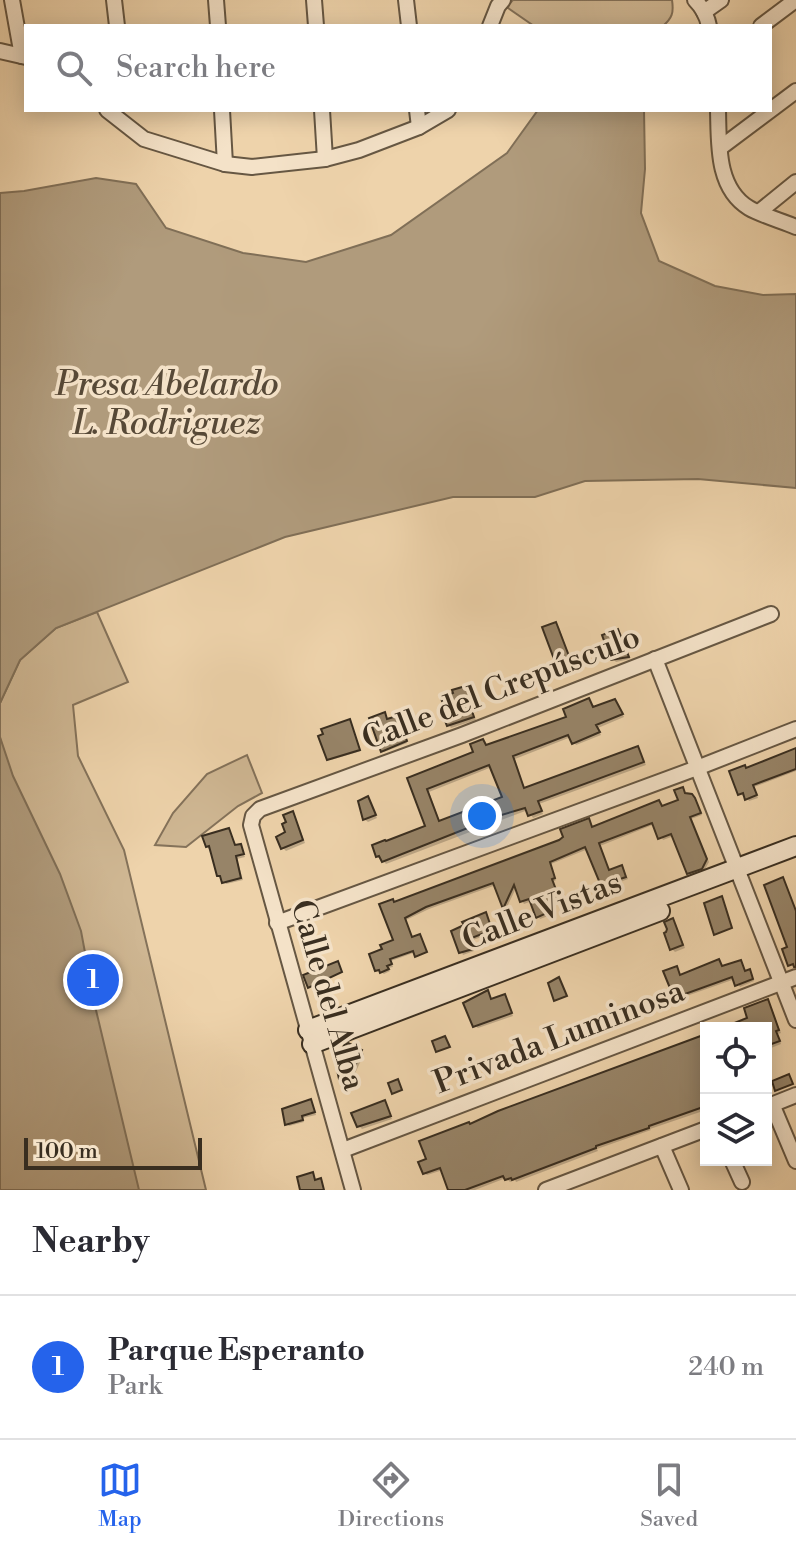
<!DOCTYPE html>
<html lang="en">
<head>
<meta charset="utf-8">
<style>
	:root { --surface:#fff; --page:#f7f7f7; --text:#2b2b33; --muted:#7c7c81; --line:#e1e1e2; --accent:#2563eb }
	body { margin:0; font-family:"Libre Bodoni",serif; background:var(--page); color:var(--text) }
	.controls { position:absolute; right:24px; bottom:24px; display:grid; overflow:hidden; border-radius:0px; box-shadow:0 4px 20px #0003 }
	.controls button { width:72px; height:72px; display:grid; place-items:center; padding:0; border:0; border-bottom:2px solid var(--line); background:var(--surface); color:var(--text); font:40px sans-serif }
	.scale { position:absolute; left:24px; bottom:20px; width:178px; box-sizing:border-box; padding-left:8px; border:4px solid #392e20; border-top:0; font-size:22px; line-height:28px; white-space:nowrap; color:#392e20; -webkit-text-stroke:6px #f4e2c8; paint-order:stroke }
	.you { position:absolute; left:482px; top:816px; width:28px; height:28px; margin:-20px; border:6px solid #fff; border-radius:50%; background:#1a73e8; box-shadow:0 0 0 12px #1a73e833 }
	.badge { display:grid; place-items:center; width:52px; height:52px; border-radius:50%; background:var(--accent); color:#fff; font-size:26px; font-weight:700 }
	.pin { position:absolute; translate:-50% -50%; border:4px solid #fff; box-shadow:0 2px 8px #0006 }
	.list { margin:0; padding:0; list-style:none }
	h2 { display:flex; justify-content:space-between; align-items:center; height:104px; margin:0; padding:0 32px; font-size:34px }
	h2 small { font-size:26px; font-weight:400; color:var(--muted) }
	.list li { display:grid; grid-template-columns:52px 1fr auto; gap:24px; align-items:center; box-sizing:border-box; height:144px; padding:0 32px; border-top:2px solid var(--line) }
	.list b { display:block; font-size:30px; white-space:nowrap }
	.list p { margin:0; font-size:26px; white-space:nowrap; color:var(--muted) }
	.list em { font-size:26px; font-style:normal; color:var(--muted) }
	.icon { flex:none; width:44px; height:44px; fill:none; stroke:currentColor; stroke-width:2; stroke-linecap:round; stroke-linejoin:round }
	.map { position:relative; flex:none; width:796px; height:1190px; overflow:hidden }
	.search { position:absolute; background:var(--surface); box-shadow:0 4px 20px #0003; left:24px; right:24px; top:24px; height:88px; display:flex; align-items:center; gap:20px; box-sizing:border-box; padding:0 28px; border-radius:0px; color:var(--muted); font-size:30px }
	.sheet { height:248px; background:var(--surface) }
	nav { display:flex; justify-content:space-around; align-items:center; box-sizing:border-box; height:112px; border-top:2px solid var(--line); background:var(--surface); font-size:22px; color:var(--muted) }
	nav a { display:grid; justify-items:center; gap:4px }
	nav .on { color:var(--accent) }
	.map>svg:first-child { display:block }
</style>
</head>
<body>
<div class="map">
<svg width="796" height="1190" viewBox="0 0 796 1190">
	<rect width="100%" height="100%" fill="#eed3ab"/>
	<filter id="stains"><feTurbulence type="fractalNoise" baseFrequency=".0025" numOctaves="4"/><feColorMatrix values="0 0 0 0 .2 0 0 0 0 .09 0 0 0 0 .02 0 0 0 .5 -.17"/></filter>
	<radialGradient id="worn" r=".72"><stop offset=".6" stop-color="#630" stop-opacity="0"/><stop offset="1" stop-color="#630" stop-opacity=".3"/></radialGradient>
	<g fill="#cfb793" stroke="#84725a" stroke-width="2">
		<path d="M513 0H672C674 13 672 18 663 26H534L508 8 509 4Z"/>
		<path d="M97 612 128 682 73 705 78 756 124 850 206 1190H29L0 737V703L20 660 56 628Z"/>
		<path d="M247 755 262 793 238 806 186 847 155 845 173 813 207 774Z"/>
	</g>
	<g fill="#b09b7c" stroke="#806f57" stroke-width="2">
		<path d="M538 110H644L645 169 641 213 659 261 715 286 763 295 796 294V488L698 479 585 481 535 497H453L285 537 56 628 20 660 0 703V193L24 191 96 178 136 184 166 228 243 253 306 262 391 235 507 153Z"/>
		<path d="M0 737 13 776 60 874 81 931 95 1006 139 1190H0Z"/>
	</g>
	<g fill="#0003" fill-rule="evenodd">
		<path d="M556 624 559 627 570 659 566 660 568 666 562 669 559 666Z"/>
		<path d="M617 631 620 634 630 659 616 662 613 659Z"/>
		<path d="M533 671 537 678 531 681 527 674Z"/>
		<path d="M469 687 479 711 473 713 476 720 451 728 449 725 447 708Z"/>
		<path d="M589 701 594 709 619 707 624 717 598 728 601 735 576 745 571 737 515 759 525 790 638 748 646 765 539 804 543 814 533 818 528 810 386 864 378 855 428 827 410 779 476 753 483 741 487 747 569 718ZM492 767 504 798 440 822 429 792Z"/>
		<path d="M405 718 410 731 403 733 407 743 384 752 371 720 387 721Z"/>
		<path d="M351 724 361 751 331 760 329 759Z"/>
		<path d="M796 751V771L754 787 758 798 749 801 746 795 743 796 740 794 747 770Z"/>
		<path d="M682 789 686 795 691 796 697 802 702 815 691 819 709 862 704 871 691 876 674 836 663 840 655 824 600 846 610 872 622 868 624 870 628 879 615 884 618 890 608 894 605 891 588 849 551 864 556 880 553 882 559 898H557L559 902 547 906 551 915 540 919 532 901 524 904 522 901 517 886 506 909 496 885 429 909 406 920 413 939 420 936 427 951 416 954V952L391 961 393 967 388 968 390 971 384 974 377 970 396 941 395 904 560 842 589 821 593 829 680 801Z"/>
		<path d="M368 799 377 818 368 822 364 819Z"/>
		<path d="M292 813 295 816 305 843 286 851 283 848Z"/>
		<path d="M207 846H240L245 857 237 859 243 880 226 884Z"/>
		<path d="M487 916 493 933 470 941 474 951 463 955 453 932Z"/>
		<path d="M673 921 676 924 685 948 675 952 672 949 669 933Z"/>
		<path d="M719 962 723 968 740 962 746 973 749 972 752 974 754 981 740 987 735 979 678 999 676 997 679 971 681 977Z"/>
		<path d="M488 992 492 1000 504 996 513 1016 478 1028 475 1026Z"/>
		<path d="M767 1001 770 1004 781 1033 778 1034 781 1044 766 1050V1028H726L750 1019Z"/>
		<path d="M706 1035V1110L650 1129 651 1130 597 1149 598 1151 516 1182 515 1180 510 1182 506 1178 475 1190H451L443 1170 427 1175 424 1173 428 1160 469 1125Z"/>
		<path d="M361 1051 364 1054 352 1080 350 1078 344 1081 339 1071 346 1068Z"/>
		<path d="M311 1102 313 1104 316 1115 303 1118 304 1122 289 1126 287 1124Z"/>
		<path d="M384 1103 392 1119 362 1129 359 1126Z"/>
	</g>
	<g fill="#978468" stroke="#392e20" stroke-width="2" fill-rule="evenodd">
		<path d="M556 622 569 656 565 658 567 664 557 667 542 627Z"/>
		<path d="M618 629 629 657 611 660 602 635Z"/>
		<path d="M469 685 477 706V709L472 711 474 717 447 726 440 708 444 707 441 698 453 693 452 690Z"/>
		<path d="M589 698 593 707 615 699 623 714 596 725 600 732 572 744 568 735 513 756 524 788 638 746 644 762 538 801 542 811 528 816 525 808 498 816 382 862 379 856 376 857 372 845 385 840 386 841 425 826 407 778 473 752 470 744 483 739 486 745 566 717 563 709ZM489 765 502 797 439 821 427 789Z"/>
		<path d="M385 712 387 719 404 714 410 730 404 732 407 741 381 752 369 718Z"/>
		<path d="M350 719 360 750 327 760 318 736 323 734 321 729Z"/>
		<path d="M796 748V769L753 785 757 795 745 800 743 793 738 795 729 771 745 765 746 768Z"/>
		<path d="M683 787 685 793 692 794 695 798 701 813 690 817 707 859 702 869 687 874 671 834 658 839 652 823 599 843 609 870 622 865 626 877 614 881 617 888 604 893 585 847 550 862 555 878 552 879 558 895 556 896 557 899 546 903 549 912 536 918 529 899 520 902 514 885 503 909 493 883 426 907 405 918 412 937 420 934 427 952 415 957 413 951 390 959 392 964 387 966 389 969 380 973 379 970 375 971 369 954 382 949 380 945 393 940 379 904 393 899 394 902 559 840 563 837 560 829 589 818 592 827 659 800 662 806 678 800 674 790Z"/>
		<path d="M368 796 376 815 363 820 358 801Z"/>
		<path d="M293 811 303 840 281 849 276 837 285 832 282 824 286 822 283 815Z"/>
		<path d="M229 828 235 845 241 844 244 854 236 856 241 878 222 883 220 876H217L209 846 206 847 202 836Z"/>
		<path d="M783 877 796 911V967H794L793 964 788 966 782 949 787 947 764 885Z"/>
		<path d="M722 896 732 928 714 935 704 903Z"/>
		<path d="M486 912 492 930 469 939 473 949 459 953 451 931 464 925 462 922Z"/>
		<path d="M673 918 683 945 670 950 664 933 666 932 667 929 664 922Z"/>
		<path d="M719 959 722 966 741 960 745 971 750 969 753 979 735 986 732 977 674 998 663 971 677 966 680 975Z"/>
		<path d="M338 961 342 972 308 988 303 975Z"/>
		<path d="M559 977 567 996 554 1001 548 983Z"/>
		<path d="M488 990 491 999 505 994 512 1013 473 1027 463 1003Z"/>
		<path d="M768 999 779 1030 776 1031 780 1041 766 1046V1028H722L747 1018 744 1008Z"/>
		<path d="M706 1034V1106L649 1126V1128L596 1146V1148L512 1180 511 1178 505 1180 503 1176 465 1190H448L440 1168 423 1174 418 1162 426 1159 419 1141 469 1122 470 1124 498 1111Z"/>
		<path d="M445 1036 450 1047 436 1052 432 1041Z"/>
		<path d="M348 1043 362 1050 349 1080 348 1076 339 1079 337 1070 344 1067 340 1058 342 1053 341 1052 344 1045Z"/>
		<path d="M789 1074 793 1084 775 1091 772 1081Z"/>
		<path d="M398 1079 402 1090 392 1094 388 1083Z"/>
		<path d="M311 1099 315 1112 302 1116 303 1120 285 1125 282 1109Z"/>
		<path d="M385 1100 391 1116 357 1127 351 1113Z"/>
		<path d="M313 1172 315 1180 321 1178 324 1190H300L297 1177Z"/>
	</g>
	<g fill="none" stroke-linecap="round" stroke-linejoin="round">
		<g stroke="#665743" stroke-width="18">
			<g id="street">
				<path d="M12 0 22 56"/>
				<path d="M114 0 117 26"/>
				<path d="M216 0 218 26"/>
				<path d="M314 0 316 26"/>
				<path d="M406 0 409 26"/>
				<path d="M695 0C702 7 707 16 709 26"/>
				<path d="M704 12 721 0"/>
				<path d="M490 26 498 6 503 0"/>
				<path d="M761 26 793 2"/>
				<path d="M0 51 26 57"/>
				<path d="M107 110 144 139 225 164 252 167 325 159 359 150 419 127 448 110"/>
				<path d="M222 110 225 164"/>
				<path d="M322 110 325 159"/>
				<path d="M417 110 419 127"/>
				<path d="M718 110C719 143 716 188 749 208 761 215 782 221 796 227"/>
				<path d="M720 148 796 91"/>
				<path d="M759 212 796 182"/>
				<path d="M655 659 796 1020"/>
				<path d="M277 923 697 768 796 729"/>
				<path d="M772 1104 796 1161"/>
				<path d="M766 1107 796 1095"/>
				<path d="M662 1146 681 1190"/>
				<path d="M343 1150 796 977"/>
				<path d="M732 1160 742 1182"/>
				<path d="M353 1190 251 825 253 816 260 809 462 735 771 614"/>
				<path d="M546 1190 706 1129"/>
			</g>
		</g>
		<g stroke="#392e20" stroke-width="22">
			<g id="secondary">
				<path d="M308 1030 796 846"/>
				<path d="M312 1044 660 911"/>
			</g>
		</g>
		<use href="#street" stroke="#f4e2c8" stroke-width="14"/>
		<use href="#secondary" stroke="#f4e2c8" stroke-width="18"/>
	</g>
	<g text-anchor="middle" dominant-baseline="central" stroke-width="7" stroke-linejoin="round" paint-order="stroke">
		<g font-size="32" fill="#392e20" stroke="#f4e2c8">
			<text transform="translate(501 688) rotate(-21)">Calle del Crepúsculo</text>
			<text transform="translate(542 911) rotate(-21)">Calle Vistas</text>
			<text transform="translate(328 995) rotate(74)">Calle del Alba</text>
			<text transform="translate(559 1037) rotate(-21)">Privada Luminosa</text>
		</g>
		<g font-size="34" font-style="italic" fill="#574937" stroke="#f4e2c8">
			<text x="167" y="385">Presa Abelardo<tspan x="167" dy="39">L. Rodriguez</tspan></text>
		</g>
	</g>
	<rect width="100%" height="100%" filter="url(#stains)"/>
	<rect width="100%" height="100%" fill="url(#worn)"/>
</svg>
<div class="controls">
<button><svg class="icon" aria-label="locate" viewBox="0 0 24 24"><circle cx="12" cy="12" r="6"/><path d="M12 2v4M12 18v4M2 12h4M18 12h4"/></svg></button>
<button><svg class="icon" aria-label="layers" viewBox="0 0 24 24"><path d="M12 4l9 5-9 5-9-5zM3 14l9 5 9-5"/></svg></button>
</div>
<div class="scale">100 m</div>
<div class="you"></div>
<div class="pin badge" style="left:93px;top:980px">1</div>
<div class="search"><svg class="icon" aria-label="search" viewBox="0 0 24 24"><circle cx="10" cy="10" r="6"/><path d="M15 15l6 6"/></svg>Search here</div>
</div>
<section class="sheet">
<h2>Nearby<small></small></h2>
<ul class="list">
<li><span class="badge">1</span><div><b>Parque Esperanto</b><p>Park</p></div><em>240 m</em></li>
</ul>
</section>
<nav>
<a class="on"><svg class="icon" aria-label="map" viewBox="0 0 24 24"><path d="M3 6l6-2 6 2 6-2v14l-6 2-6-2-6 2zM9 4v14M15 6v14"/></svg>Map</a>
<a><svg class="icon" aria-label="directions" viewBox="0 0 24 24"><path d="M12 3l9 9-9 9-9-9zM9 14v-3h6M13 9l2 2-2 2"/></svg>Directions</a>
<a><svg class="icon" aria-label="saved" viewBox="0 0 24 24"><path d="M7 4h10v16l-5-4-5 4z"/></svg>Saved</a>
</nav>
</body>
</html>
